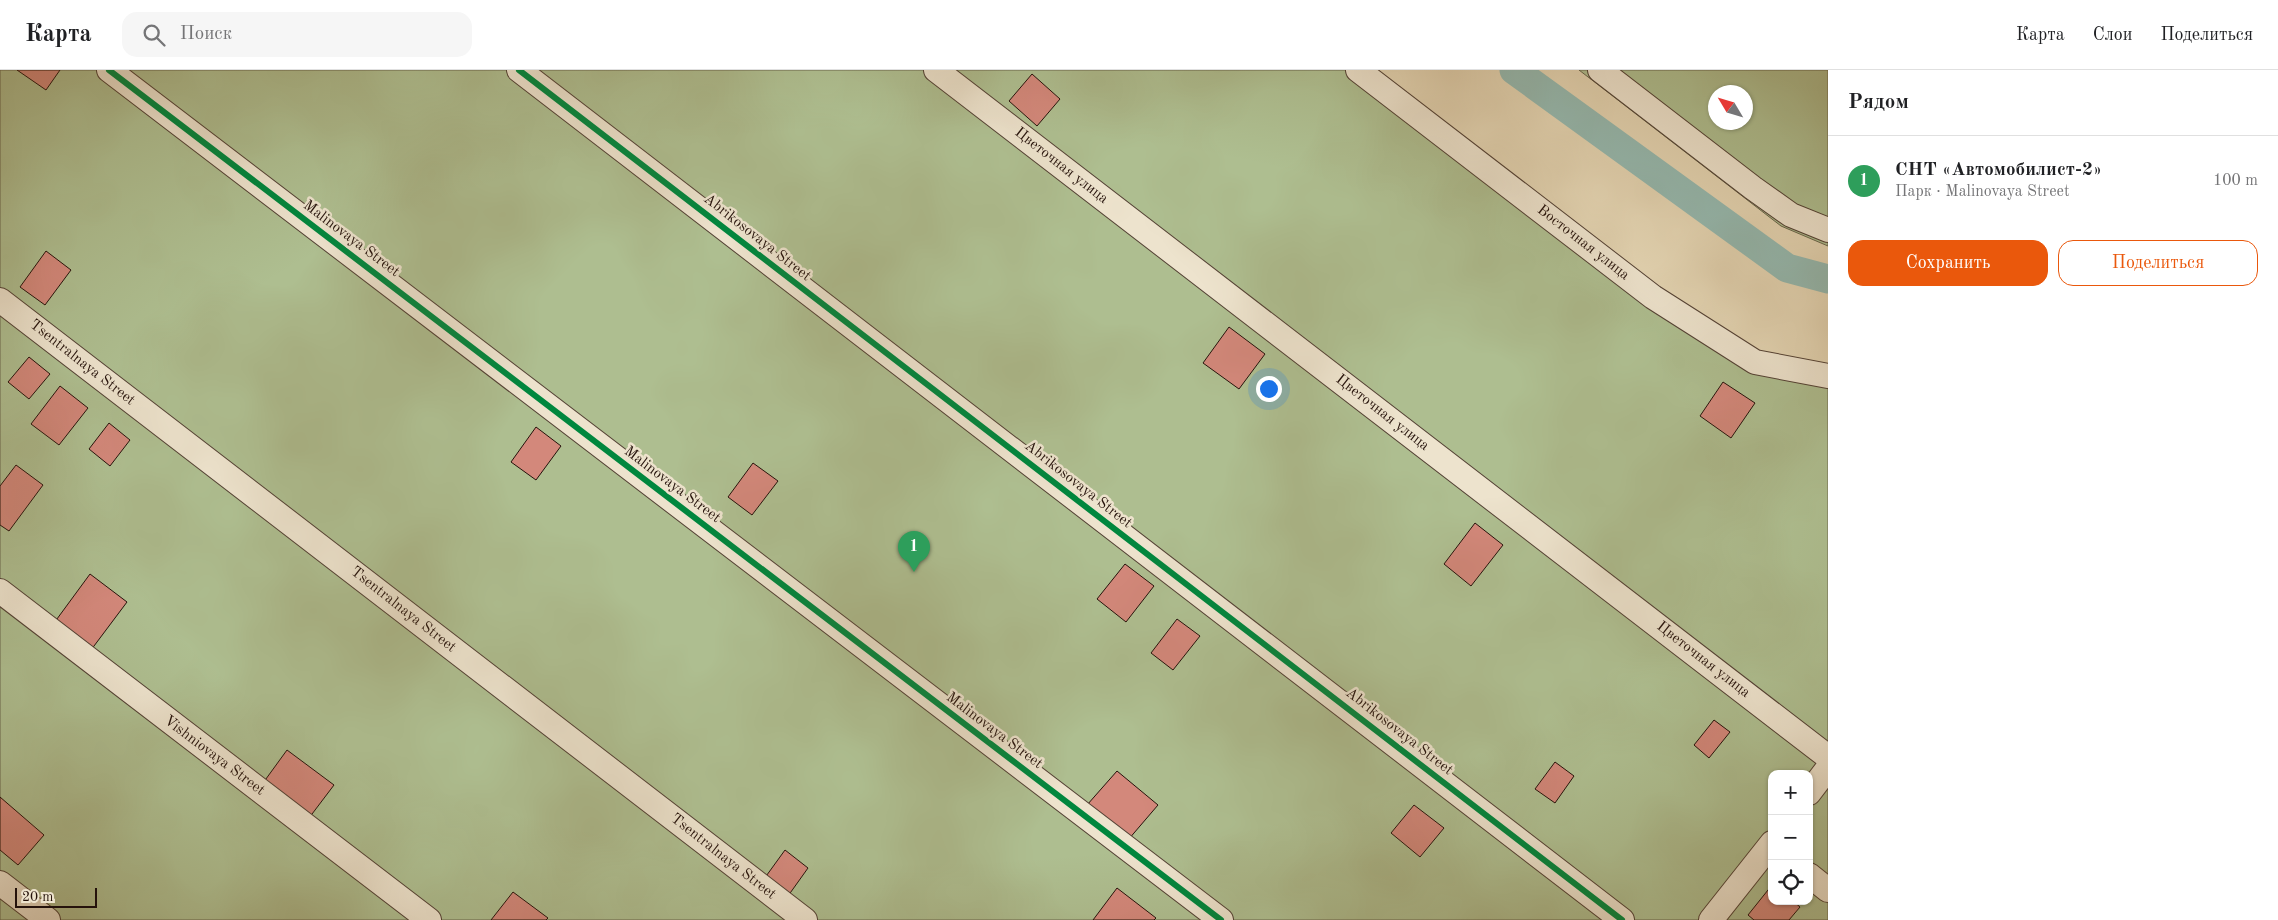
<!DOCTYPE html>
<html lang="ru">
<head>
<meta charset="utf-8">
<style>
	:root { --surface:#fff; --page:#f6f6f6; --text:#202124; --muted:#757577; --line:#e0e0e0; --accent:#ea580c }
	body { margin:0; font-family:"Old Standard TT",serif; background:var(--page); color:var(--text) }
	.controls { position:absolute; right:15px; bottom:15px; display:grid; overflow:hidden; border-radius:10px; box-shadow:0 1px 4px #0004 }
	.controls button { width:45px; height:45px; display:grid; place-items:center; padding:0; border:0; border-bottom:1px solid var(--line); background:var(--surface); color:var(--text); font:25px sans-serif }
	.compass { position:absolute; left:1708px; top:15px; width:45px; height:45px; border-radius:50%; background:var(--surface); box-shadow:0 1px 4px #0004; rotate:308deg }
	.scale { position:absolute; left:15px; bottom:12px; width:82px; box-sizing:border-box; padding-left:5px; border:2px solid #25120b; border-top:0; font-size:14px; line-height:18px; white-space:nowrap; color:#25120b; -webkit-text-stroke:4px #ede3cd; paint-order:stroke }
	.you { position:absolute; left:1268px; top:318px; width:18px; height:18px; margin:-12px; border:4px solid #fff; border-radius:50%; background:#1a73e8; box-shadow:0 0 0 8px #1a73e833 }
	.badge { display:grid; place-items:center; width:32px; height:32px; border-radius:50%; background:var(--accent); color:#fff; font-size:16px; font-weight:700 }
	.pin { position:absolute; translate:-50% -41px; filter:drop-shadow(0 1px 2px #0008) }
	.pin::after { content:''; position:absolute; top:26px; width:18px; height:15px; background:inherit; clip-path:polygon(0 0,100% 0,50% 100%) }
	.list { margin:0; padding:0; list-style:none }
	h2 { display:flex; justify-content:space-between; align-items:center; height:65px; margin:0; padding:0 20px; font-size:21px }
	h2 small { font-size:16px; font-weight:400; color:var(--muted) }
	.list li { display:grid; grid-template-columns:32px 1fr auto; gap:15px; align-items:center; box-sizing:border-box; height:90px; padding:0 20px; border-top:1px solid var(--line) }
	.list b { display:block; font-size:19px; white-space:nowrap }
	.list p { margin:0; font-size:16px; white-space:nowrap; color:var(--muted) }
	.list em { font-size:16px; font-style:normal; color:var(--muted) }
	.actions { display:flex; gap:10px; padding:15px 20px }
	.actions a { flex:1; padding:11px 0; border:1px solid var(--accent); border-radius:15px; text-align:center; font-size:18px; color:var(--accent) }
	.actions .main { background:var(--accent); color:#fff }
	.icon { flex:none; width:28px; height:28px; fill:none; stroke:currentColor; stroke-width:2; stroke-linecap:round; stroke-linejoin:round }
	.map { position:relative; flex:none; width:1828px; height:850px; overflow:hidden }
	header { display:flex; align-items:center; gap:30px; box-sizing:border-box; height:70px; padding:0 25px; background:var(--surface); border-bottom:1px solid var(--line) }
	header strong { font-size:24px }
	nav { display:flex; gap:28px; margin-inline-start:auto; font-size:18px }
	.search { width:350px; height:45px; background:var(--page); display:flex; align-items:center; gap:12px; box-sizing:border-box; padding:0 18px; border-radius:15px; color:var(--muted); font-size:19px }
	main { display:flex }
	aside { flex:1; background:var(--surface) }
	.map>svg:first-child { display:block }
</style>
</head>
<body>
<header>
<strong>Карта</strong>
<div class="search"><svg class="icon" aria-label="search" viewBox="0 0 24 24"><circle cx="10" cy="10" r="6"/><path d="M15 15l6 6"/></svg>Поиск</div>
<nav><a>Карта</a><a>Слои</a><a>Поделиться</a></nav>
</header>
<main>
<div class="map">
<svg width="1828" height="850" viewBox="0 0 1828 850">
	<rect width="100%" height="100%" fill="#e3d4b2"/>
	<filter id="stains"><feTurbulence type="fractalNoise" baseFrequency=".004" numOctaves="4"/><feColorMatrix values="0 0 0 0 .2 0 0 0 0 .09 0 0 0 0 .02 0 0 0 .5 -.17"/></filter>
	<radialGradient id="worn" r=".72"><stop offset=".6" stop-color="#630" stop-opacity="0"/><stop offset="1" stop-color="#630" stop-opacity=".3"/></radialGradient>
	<g fill="#aebe90" stroke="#6a684e" fill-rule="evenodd">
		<path d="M0 0H1358L1755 292 1828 306V850H0ZM1772 704H1809V831H1772Z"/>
		<path d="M1579 0H1828V176L1781 156ZM1716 22H1746V52H1716Z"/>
	</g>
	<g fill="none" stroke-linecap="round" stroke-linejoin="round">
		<path stroke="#95b8ae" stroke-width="29" d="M1514 0 1787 198 1828 209"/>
	</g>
	<g fill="#d3887b" stroke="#25120b">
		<path d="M17 0H60L46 20Z"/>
		<path d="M1032 4 1060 29 1037 56 1009 31Z"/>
		<path d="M46 181 71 200 45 235 20 217Z"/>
		<path d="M1229 257 1265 284 1239 319 1203 293Z"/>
		<path d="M29 287 50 304 29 329 8 312Z"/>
		<path d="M1723 312 1755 333 1731 368 1700 346Z"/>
		<path d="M60 316 88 338 59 375 31 354Z"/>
		<path d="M109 353 130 370 110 396 89 379Z"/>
		<path d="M536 357 561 376 536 410 511 392Z"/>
		<path d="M753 393 778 411 752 445 728 427Z"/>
		<path d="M16 395 43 415 9 461 0 455V416Z"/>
		<path d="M1475 453 1503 475 1471 516 1444 494Z"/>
		<path d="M1125 494 1154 516 1126 552 1097 529Z"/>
		<path d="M90 504 127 532 91 580 54 553Z"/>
		<path d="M1177 549 1200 566 1173 600 1151 583Z"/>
		<path d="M1714 650 1730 662 1709 688 1694 675Z"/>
		<path d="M287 680 334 715 309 748 263 713Z"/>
		<path d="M1555 692 1574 706 1555 733 1535 719Z"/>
		<path d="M1117 701 1158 735 1128 770 1087 735Z"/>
		<path d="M0 727 44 765 18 795 0 780Z"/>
		<path d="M1414 735 1444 758 1420 787 1391 763Z"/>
		<path d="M785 780 808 798 788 826 764 809Z"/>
		<path d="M1772 815V831H1793L1800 837 1789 850H1754L1748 845Z"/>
		<path d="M1117 818 1156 848 1154 850H1093Z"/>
		<path d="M513 822 548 848 546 850H491Z"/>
	</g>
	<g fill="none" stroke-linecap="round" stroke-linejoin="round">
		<g stroke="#544235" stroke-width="26">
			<g id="minor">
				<path d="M109 0 1221 850"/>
				<path d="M519 0 1622 850"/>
				<path d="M936 0 1828 687"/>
				<path d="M1358 0 1653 227 1755 292 1828 306"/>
				<path d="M1600 0 1753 118 1791 145 1828 160"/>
				<path d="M0 230 805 850"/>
				<path d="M0 521 429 850"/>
				<path d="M1809 723 1828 698"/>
				<path d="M1809 805 1828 820"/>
				<path d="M0 813 48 850"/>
				<path d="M1711 850 1772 773"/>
			</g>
		</g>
		<use href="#minor" stroke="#ede3cd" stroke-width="24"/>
		<g stroke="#ede3cd" stroke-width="9">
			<g id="cycleway">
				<path d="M109 0 1221 850"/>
				<path d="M519 0 1622 850"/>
			</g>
		</g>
		<use href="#cycleway" stroke="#00873e" stroke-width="6"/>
	</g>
	<g text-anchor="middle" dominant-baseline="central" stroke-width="5" stroke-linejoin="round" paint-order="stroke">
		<g font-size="15" fill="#25120b" stroke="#ede3cd">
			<text transform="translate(1061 96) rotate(38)">Цветочная улица</text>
			<text transform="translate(757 168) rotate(38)">Abrikosovaya Street</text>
			<text transform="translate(351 169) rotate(37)">Malinovaya Street</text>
			<text transform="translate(1583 173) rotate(38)">Восточная улица</text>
			<text transform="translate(82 293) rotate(38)">Tsentralnaya Street</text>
			<text transform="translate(1382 343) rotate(38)">Цветочная улица</text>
			<text transform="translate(672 415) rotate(37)">Malinovaya Street</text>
			<text transform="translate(1078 415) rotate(38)">Abrikosovaya Street</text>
			<text transform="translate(403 540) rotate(38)">Tsentralnaya Street</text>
			<text transform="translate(1703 590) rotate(38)">Цветочная улица</text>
			<text transform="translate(994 661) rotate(37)">Malinovaya Street</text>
			<text transform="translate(1399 662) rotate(38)">Abrikosovaya Street</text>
			<text transform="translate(214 686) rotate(37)">Vishniovaya Street</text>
			<text transform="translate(723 787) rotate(38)">Tsentralnaya Street</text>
		</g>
	</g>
	<rect width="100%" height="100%" filter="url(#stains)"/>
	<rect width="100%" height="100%" fill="url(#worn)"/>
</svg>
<div class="controls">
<button>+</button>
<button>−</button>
<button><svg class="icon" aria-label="locate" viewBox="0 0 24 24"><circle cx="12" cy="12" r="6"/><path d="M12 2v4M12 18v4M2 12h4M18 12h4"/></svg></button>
</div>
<svg class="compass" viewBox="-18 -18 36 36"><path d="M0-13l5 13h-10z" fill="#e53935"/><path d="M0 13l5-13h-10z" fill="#757577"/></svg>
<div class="scale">20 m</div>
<div class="you"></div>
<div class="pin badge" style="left:914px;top:502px;background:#2e9e5b">1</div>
</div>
<aside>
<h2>Рядом<small></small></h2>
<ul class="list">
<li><span class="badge" style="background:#2e9e5b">1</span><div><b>СНТ «Автомобилист-2»</b><p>Парк · Malinovaya Street</p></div><em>100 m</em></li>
</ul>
<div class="actions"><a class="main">Сохранить</a><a>Поделиться</a></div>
</aside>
</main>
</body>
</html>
